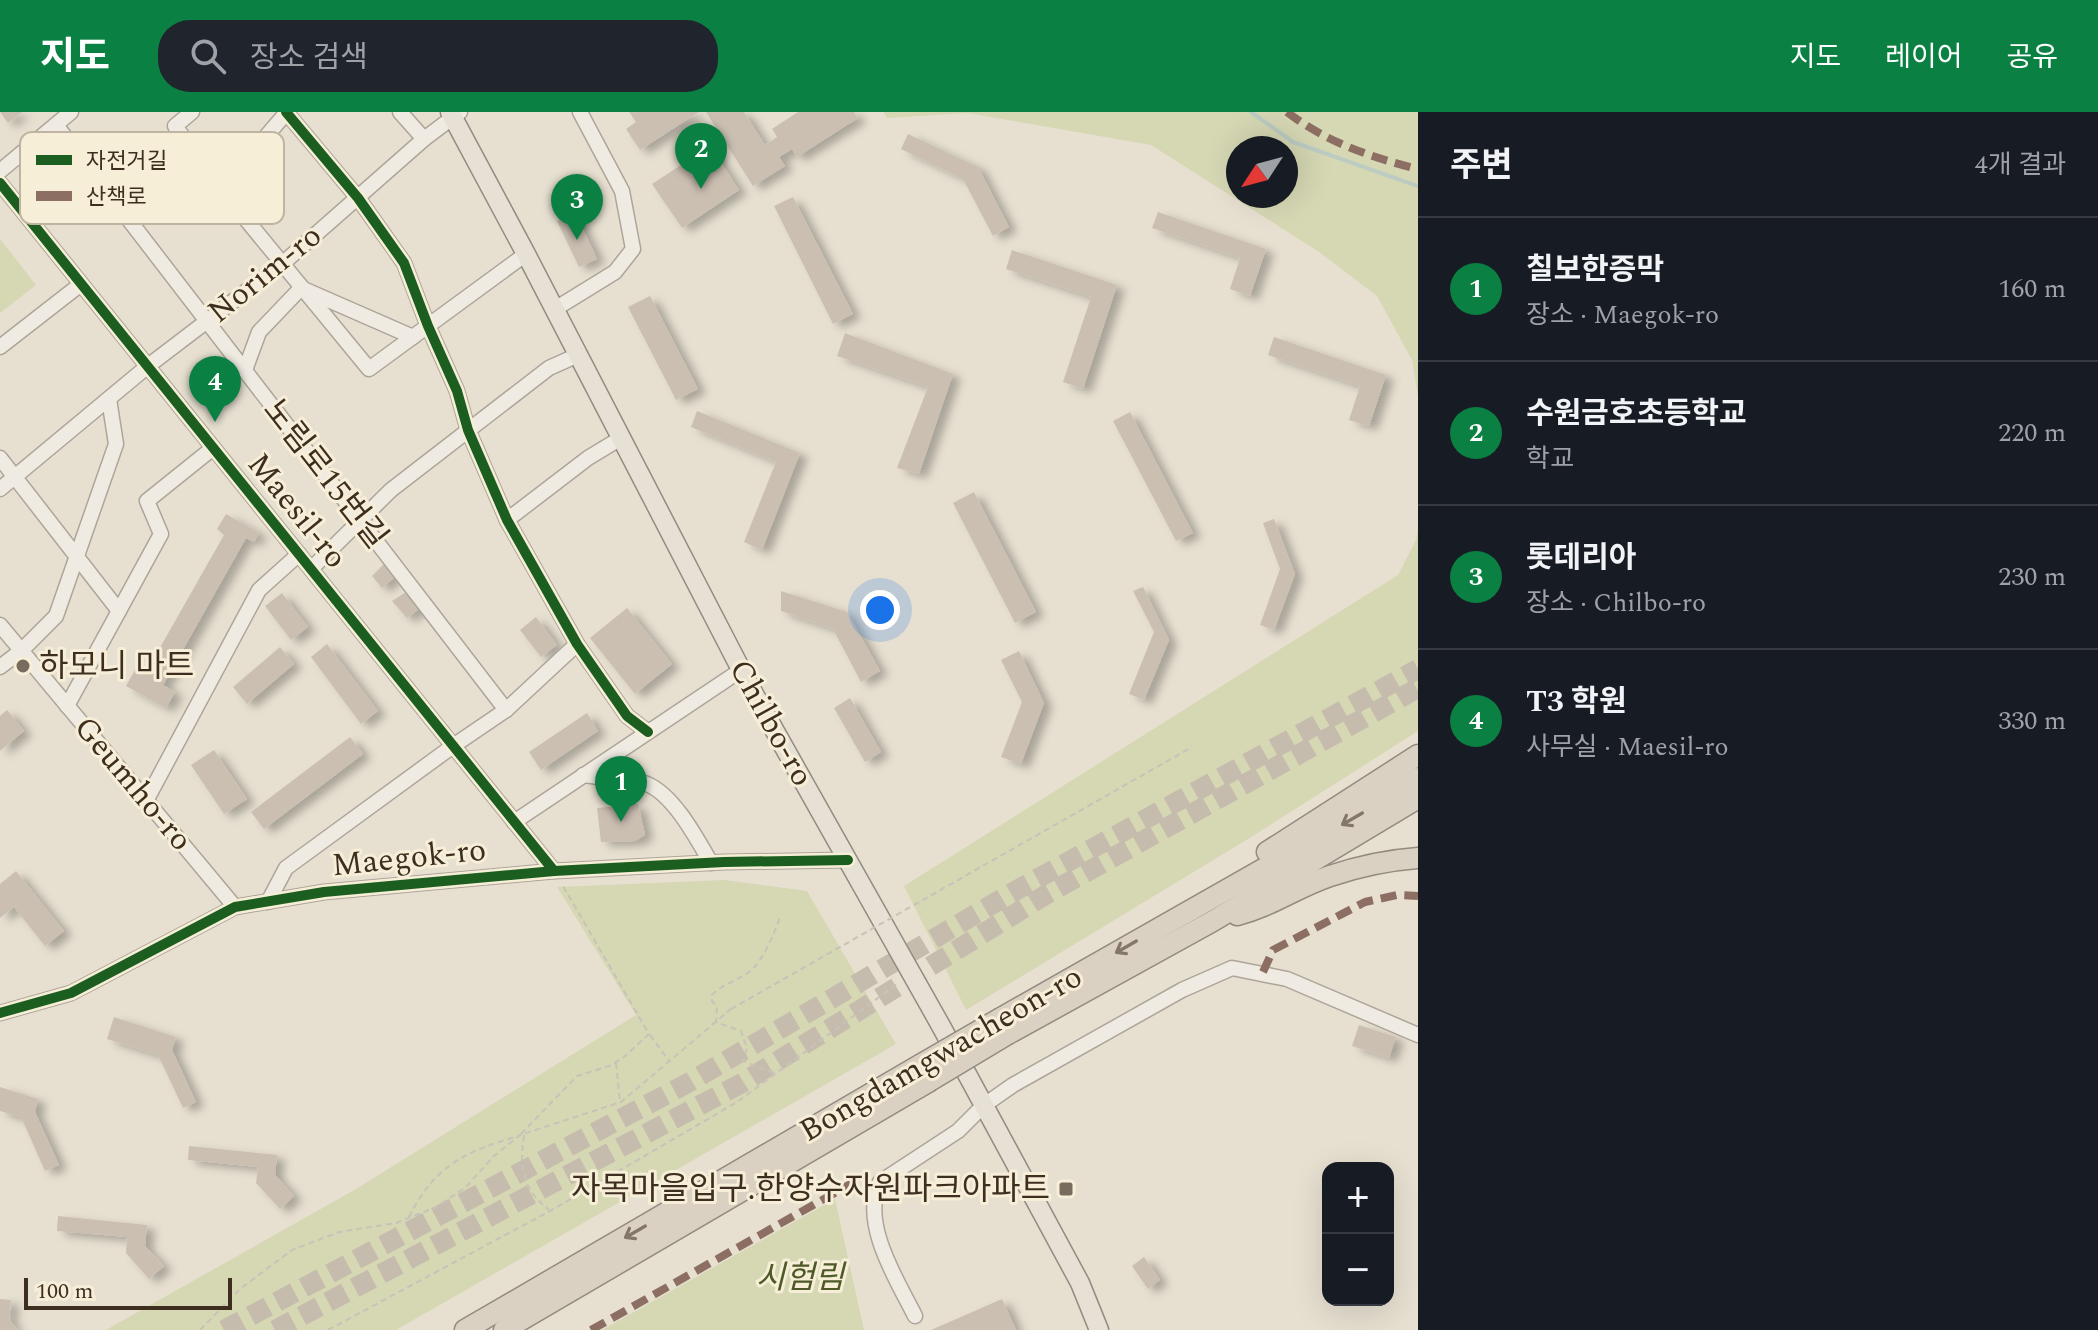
<!DOCTYPE html>
<html lang="ko">
<head>
<meta charset="utf-8">
<style>
	:root { --surface:#171b24; --page:#20242c; --text:#f1f3f6; --muted:#9ea1a6; --line:#363941; --accent:#0b8043 }
	body { margin:0; font-family:Spectral,"Noto Sans KR",serif; background:var(--page); color:var(--text) }
	.controls { position:absolute; right:24px; bottom:24px; display:grid; overflow:hidden; border-radius:16px; box-shadow:0 8px 32px #0002 }
	.controls button { width:72px; height:72px; display:grid; place-items:center; padding:0; border:0; border-bottom:2px solid var(--line); background:var(--surface); color:var(--text); font:40px sans-serif }
	.compass { position:absolute; left:1226px; top:24px; width:72px; height:72px; border-radius:50%; background:var(--surface); box-shadow:0 8px 32px #0002; rotate:234deg }
	.scale { position:absolute; left:24px; bottom:20px; width:208px; box-sizing:border-box; padding-left:8px; border:4px solid #3d2e20; border-top:0; font-size:22px; line-height:28px; white-space:nowrap; color:#3d2e20; -webkit-text-stroke:6px #f7eed8; paint-order:stroke }
	.you { position:absolute; left:880px; top:498px; width:28px; height:28px; margin:-20px; border:6px solid #fff; border-radius:50%; background:#1a73e8; box-shadow:0 0 0 12px #1a73e833 }
	.badge { display:grid; place-items:center; width:52px; height:52px; border-radius:50%; background:var(--accent); color:#fff; font-size:26px; font-weight:700 }
	.pin { position:absolute; translate:-50% -66px; filter:drop-shadow(0 2px 4px #0008) }
	.pin::after { content:''; position:absolute; top:42px; width:28px; height:24px; background:inherit; clip-path:polygon(0 0,100% 0,50% 100%) }
	.list { margin:0; padding:0; list-style:none }
	h2 { display:flex; justify-content:space-between; align-items:center; height:104px; margin:0; padding:0 32px; font-size:34px }
	h2 small { font-size:26px; font-weight:400; color:var(--muted) }
	.list li { display:grid; grid-template-columns:52px 1fr auto; gap:24px; align-items:center; box-sizing:border-box; height:144px; padding:0 32px; border-top:2px solid var(--line) }
	.list b { display:block; font-size:30px; white-space:nowrap }
	.list p { margin:0; font-size:26px; white-space:nowrap; color:var(--muted) }
	.list em { font-size:26px; font-style:normal; color:var(--muted) }
	.icon { flex:none; width:44px; height:44px; fill:none; stroke:currentColor; stroke-width:2; stroke-linecap:round; stroke-linejoin:round }
	.map { position:relative; flex:none; width:1418px; height:1218px; overflow:hidden }
	header { display:flex; align-items:center; gap:48px; box-sizing:border-box; height:112px; padding:0 40px; background:var(--accent); color:#fff }
	header strong { font-size:38px }
	nav { display:flex; gap:44px; margin-inline-start:auto; font-size:28px }
	.search { width:560px; height:72px; background:var(--page); display:flex; align-items:center; gap:20px; box-sizing:border-box; padding:0 28px; border-radius:32px; color:var(--muted); font-size:30px }
	main { display:flex }
	aside { flex:1; background:var(--surface) }
	.map>svg:first-child { display:block }
</style>
</head>
<body>
<header>
<strong>지도</strong>
<div class="search"><svg class="icon" aria-label="search" viewBox="0 0 24 24"><circle cx="10" cy="10" r="6"/><path d="M15 15l6 6"/></svg>장소 검색</div>
<nav><a>지도</a><a>레이어</a><a>공유</a></nav>
</header>
<main>
<div class="map">
<svg width="1418" height="1218" viewBox="0 0 1418 1218">
	<defs>
		<filter id="shadow"><feDropShadow dx="8" dy="4.5" stdDeviation="4" flood-color="#0004"/></filter>
	</defs>
	<rect width="100%" height="100%" fill="#e7e0d1"/>
	<g fill="#d6d7b3" fill-rule="evenodd">
		<path d="M884 0H1418V285L1412 248 1377 184 1319 140 1151 33 967 1 887 6ZM1286 36V84H1238V36Z"/>
		<path d="M0 127 36 173 0 201Z"/>
		<path d="M1418 417V619L1248 727 966 898 904 774 1398 463 1416 428Z"/>
		<path d="M724 768 807 779 896 932 396 1218H106L356 1077 636 903 557 775Z"/>
		<path d="M835 1087 864 1218H602Z"/>
	</g>
	<g fill="none" stroke-linecap="round" stroke-linejoin="round">
		<path stroke="#bcccc2" stroke-width="4" d="M1251 0 1293 30 1418 74"/>
	</g>
	<g fill="#cbbfb2" filter="url(#shadow)">
		<path d="M0 0H22L8 11Z"/>
		<path d="M629 0H699L640 38 626 17 636 10Z"/>
		<path d="M706 0H744L765 33 777 25 772 17 798 0H854L858 6 797 45 792 37 779 45 785 54 753 74Z"/>
		<path d="M908 22 978 55 1009 115 993 124 963 67 901 37Z"/>
		<path d="M710 34 739 78 682 116 652 72Z"/>
		<path d="M793 85 853 202 833 212 774 94Z"/>
		<path d="M575 100 597 147 579 155 557 109Z"/>
		<path d="M1158 100 1266 137 1250 184 1230 177 1240 146 1152 116Z"/>
		<path d="M1012 138 1117 173 1083 277 1063 270 1091 185 1006 157Z"/>
		<path d="M650 184 698 277 676 288 628 195Z"/>
		<path d="M845 221 953 262 919 362 897 356 928 275 837 244Z"/>
		<path d="M1274 225 1386 263 1369 314 1349 308 1360 274 1268 243Z"/>
		<path d="M697 299 800 341 762 438 744 430 776 350 691 315Z"/>
		<path d="M1130 300 1193 421 1176 429 1113 309Z"/>
		<path d="M974 380 1036 500 1015 511 953 391Z"/>
		<path d="M226 402 259 421 254 430 246 426 163 573 175 580 166 596 126 574 136 556 145 562 224 423 217 417Z"/>
		<path d="M1274 407 1295 462 1274 518 1260 513 1280 457 1263 411Z"/>
		<path d="M385 451 395 465 382 476 372 464Z"/>
		<path d="M1143 475 1169 528 1144 588 1129 582 1154 520 1133 479Z"/>
		<path d="M409 478 423 494 407 506 392 489Z"/>
		<path d="M781 479 847 500 880 559 861 570 833 517 781 499Z"/>
		<path d="M282 481 308 515 291 528 265 494Z"/>
		<path d="M627 496 672 552 635 582 590 526Z"/>
		<path d="M536 505 557 533 541 545 520 518Z"/>
		<path d="M327 532 378 599 361 612 311 545Z"/>
		<path d="M280 535 294 552 247 592 233 575Z"/>
		<path d="M1019 539 1044 591 1021 652 1001 645 1022 590 1001 548Z"/>
		<path d="M850 586 881 640 865 650 834 596Z"/>
		<path d="M7 598 24 619 0 639V604Z"/>
		<path d="M587 601 598 619 541 658 529 640Z"/>
		<path d="M350 625 363 642 264 717 251 700Z"/>
		<path d="M214 638 247 687 224 702 191 653Z"/>
		<path d="M638 692 645 723 635 729 601 730 597 696Z"/>
		<path d="M16 759 64 819 45 834 14 795 0 806V772Z"/>
		<path d="M114 905 176 925 172 938 196 990 183 996 158 943 107 927Z"/>
		<path d="M1359 913 1396 925 1389 946 1352 934Z"/>
		<path d="M0 975 38 987 35 1000 59 1053 45 1059 21 1005 0 999Z"/>
		<path d="M189 1034 277 1043 275 1063 294 1084 280 1097 256 1071 258 1055 188 1048Z"/>
		<path d="M58 1104 147 1113 145 1134 164 1154 149 1167 126 1141 127 1125 57 1119Z"/>
		<path d="M1144 1145 1160 1168 1148 1177 1132 1154Z"/>
		<path d="M0 1187 11 1188 9 1208 18 1218H0Z"/>
		<path d="M1002 1187 1016 1218H931Z"/>
	</g>
	<g fill="none" stroke-linecap="round" stroke-linejoin="round">
		<g stroke="#c5bcae" stroke-width="20" stroke-dasharray="20 10" stroke-linecap="butt">
			<path d="M224 1218 688 971 1015 779 1418 557"/>
			<path d="M275 1218 742 971 1047 782 1418 576"/>
		</g>
		<g stroke="#ada599" stroke-width="17">
			<g id="minor">
				<path d="M192 0 175 14 221 77 369 257 526 142"/>
				<path d="M286 0 358 86 404 151 428 214 457 279 468 318 507 408 577 532 627 604 648 620"/>
				<path d="M400 0 424 27"/>
				<path d="M56 13 506 598"/>
				<path d="M0 59 71 0"/>
				<path d="M0 71 554 759"/>
				<path d="M221 77 287 0"/>
				<path d="M555 197 615 160 633 137 622 79 580 0"/>
				<path d="M0 235 81 172"/>
				<path d="M245 258 259 220 301 176 413 225"/>
				<path d="M0 346 119 499"/>
				<path d="M0 377 148 254 282 152 424 27 460 0"/>
				<path d="M507 408 588 346 621 326"/>
				<path d="M311 457 391 378 549 256 578 243"/>
				<path d="M0 513 235 795"/>
				<path d="M0 555 21 539 56 504 116 332 109 287"/>
				<path d="M67 594 161 422 147 389 213 336"/>
				<path d="M583 663C597 665 636 668 647 672 674 683 697 727 711 751"/>
				<path d="M146 689 259 478 299 442"/>
				<path d="M514 710 741 558"/>
				<path d="M268 790 286 756 453 634 506 598 577 532"/>
				<path d="M0 901 71 881 235 795 324 780 554 759 724 750 848 748"/>
				<path d="M915 1204C897 1168 860 1111 880 1070L958 1019 983 994 1013 973 1182 878 1232 856 1287 867 1418 923"/>
			</g>
		</g>
		<g stroke="#928b80" stroke-width="21">
			<path id="major" d="M450 0 526 142 749 573 941 914 1080 1171 1099 1218"/>
		</g>
		<g stroke="#928b80" stroke-width="23">
			<g id="highway">
				<path d="M1267 740 1418 643"/>
				<path d="M1237 803C1272 794 1297 775 1330 764 1357 755 1390 748 1418 746"/>
				<path d="M1001 906 1365 699 1418 666"/>
				<path d="M1008 922 1213 809 1418 686"/>
				<path d="M465 1218 920 953"/>
				<path d="M504 1218 928 970"/>
			</g>
		</g>
		<g stroke="#c8c2b9" stroke-width="2" stroke-dasharray="6 4" stroke-linecap="butt">
			<path d="M650 923 669 949"/>
			<path d="M616 951 620 989"/>
			<path d="M774 961 743 949 747 936 741 919 716 910 717 895 712 889V883C722 872 737 869 749 860 762 851 775 820 780 805"/>
			<path d="M521 1022 577 964 609 954 623 946 649 922 563 774"/>
			<path d="M524 1023C519 1056 522 1076 549 1098"/>
			<path d="M409 1105C435 1053 465 1040 518 1024"/>
			<path d="M200 1218 240 1177 292 1138 339 1120 396 1111 436 1095 465 1076 494 1044 520 1023 621 990 731 897"/>
			<path d="M328 1218 550 1099 737 990 897 872"/>
		</g>
		<use href="#minor" stroke="#efebe3" stroke-width="14"/>
		<use href="#major" stroke="#e6e1d4" stroke-width="18"/>
		<use href="#highway" stroke="#dad1c2" stroke-width="20"/>
		<g stroke="#928b80" stroke-width="23" stroke-linecap="butt">
			<g id="highway-bridge">
				<path d="M920 953 1001 906"/>
				<path d="M928 970 1008 922"/>
			</g>
		</g>
		<path stroke="#c8c2b9" stroke-width="2" stroke-dasharray="6 4" stroke-linecap="butt" d="M731 897 1192 635"/>
		<use href="#highway-bridge" stroke="#dad1c2" stroke-width="20"/>
		<g stroke="#8d6e63" stroke-width="8" stroke-dasharray="16 8" stroke-linecap="butt">
			<path d="M1287 0C1326 30 1370 45 1418 57"/>
			<path d="M1263 860 1273 838 1365 790 1397 783 1418 784"/>
			<path d="M591 1218 856 1069 878 1075"/>
		</g>
		<g stroke="#f7eed8" stroke-width="15">
			<g id="cycleway">
				<path d="M286 0 358 86 404 151 428 214 457 279 468 318 507 408 577 532 627 604 648 620"/>
				<path d="M0 71 554 759"/>
				<path d="M0 901 71 881 235 795 324 780 554 759 724 750 848 748"/>
			</g>
		</g>
		<use href="#cycleway" stroke="#1b5e20" stroke-width="10"/>
	</g>
	<defs><path id="oneway-shaft" d="M-6 0H5M1.5-3L5.5 0L1.5 3" fill="none" stroke-width="1.6" stroke-linecap="round" stroke-linejoin="round" transform="scale(2)"/></defs>
	<g stroke="#847769">
		<use href="#oneway-shaft" transform="translate(1352 707) rotate(150)"/>
		<use href="#oneway-shaft" transform="translate(1126 835) rotate(150)"/>
		<use href="#oneway-shaft" transform="translate(635 1120) rotate(150)"/>
	</g>
	<g fill="#786c5e" stroke="#f7eed8" stroke-width="3">
		<circle cx="23" cy="554" r="8"/>
		<rect x="1058" y="1069" width="16" height="16" rx="4"/>
	</g>
	<g text-anchor="middle" dominant-baseline="central" stroke-width="6" stroke-linejoin="round" paint-order="stroke">
		<g font-size="32" fill="#3d2e20" stroke="#f7eed8">
			<text transform="translate(265 162) rotate(-39)">Norim-ro</text>
			<text transform="translate(325 362) rotate(52)">노림로15번길</text>
			<text transform="translate(297 399) rotate(51)">Maesil-ro</text>
			<text transform="translate(771 611) rotate(61)">Chilbo-ro</text>
			<text transform="translate(133 672) rotate(50)">Geumho-ro</text>
			<text transform="translate(409 746) rotate(-6)">Maegok-ro</text>
			<text transform="translate(941 942) rotate(-30)">Bongdamgwacheon-ro</text>
		</g>
		<g font-size="32" fill="#3d2e20" stroke="#f7eed8" text-anchor="start">
			<text x="39" y="554">하모니 마트</text>
			<text x="1050" y="1077" text-anchor="end">자목마을입구.한양수자원파크아파트</text>
		</g>
		<g font-size="32" font-style="italic" fill="#4d5a26" stroke="#f7eed8">
			<text x="800" y="1166">시험림</text>
		</g>
	</g>
	<rect x="20" y="20" width="264" height="92" rx="12" fill="#f7eed8" stroke="#bfb4a1" stroke-width="2"/>
	<rect x="36" y="43" width="36" height="10" fill="#1b5e20"/>
	<rect x="36" y="79" width="36" height="10" fill="#8d6e63"/>
	<g font-size="22" fill="#3d2e20">
		<text x="86" y="56">자전거길</text>
		<text x="86" y="92">산책로</text>
	</g>
</svg>
<div class="controls">
<button>+</button>
<button>−</button>
</div>
<svg class="compass" viewBox="-18 -18 36 36"><path d="M0-13l5 13h-10z" fill="#e53935"/><path d="M0 13l5-13h-10z" fill="#9ea1a6"/></svg>
<div class="scale">100 m</div>
<div class="you"></div>
<div class="pin badge" style="left:621px;top:710px">1</div>
<div class="pin badge" style="left:701px;top:77px">2</div>
<div class="pin badge" style="left:577px;top:128px">3</div>
<div class="pin badge" style="left:215px;top:310px">4</div>
</div>
<aside>
<h2>주변<small>4개 결과</small></h2>
<ul class="list">
<li><span class="badge">1</span><div><b>칠보한증막</b><p>장소 · Maegok-ro</p></div><em>160 m</em></li>
<li><span class="badge">2</span><div><b>수원금호초등학교</b><p>학교</p></div><em>220 m</em></li>
<li><span class="badge">3</span><div><b>롯데리아</b><p>장소 · Chilbo-ro</p></div><em>230 m</em></li>
<li><span class="badge">4</span><div><b>T3 학원</b><p>사무실 · Maesil-ro</p></div><em>330 m</em></li>
</ul>
</aside>
</main>
</body>
</html>
